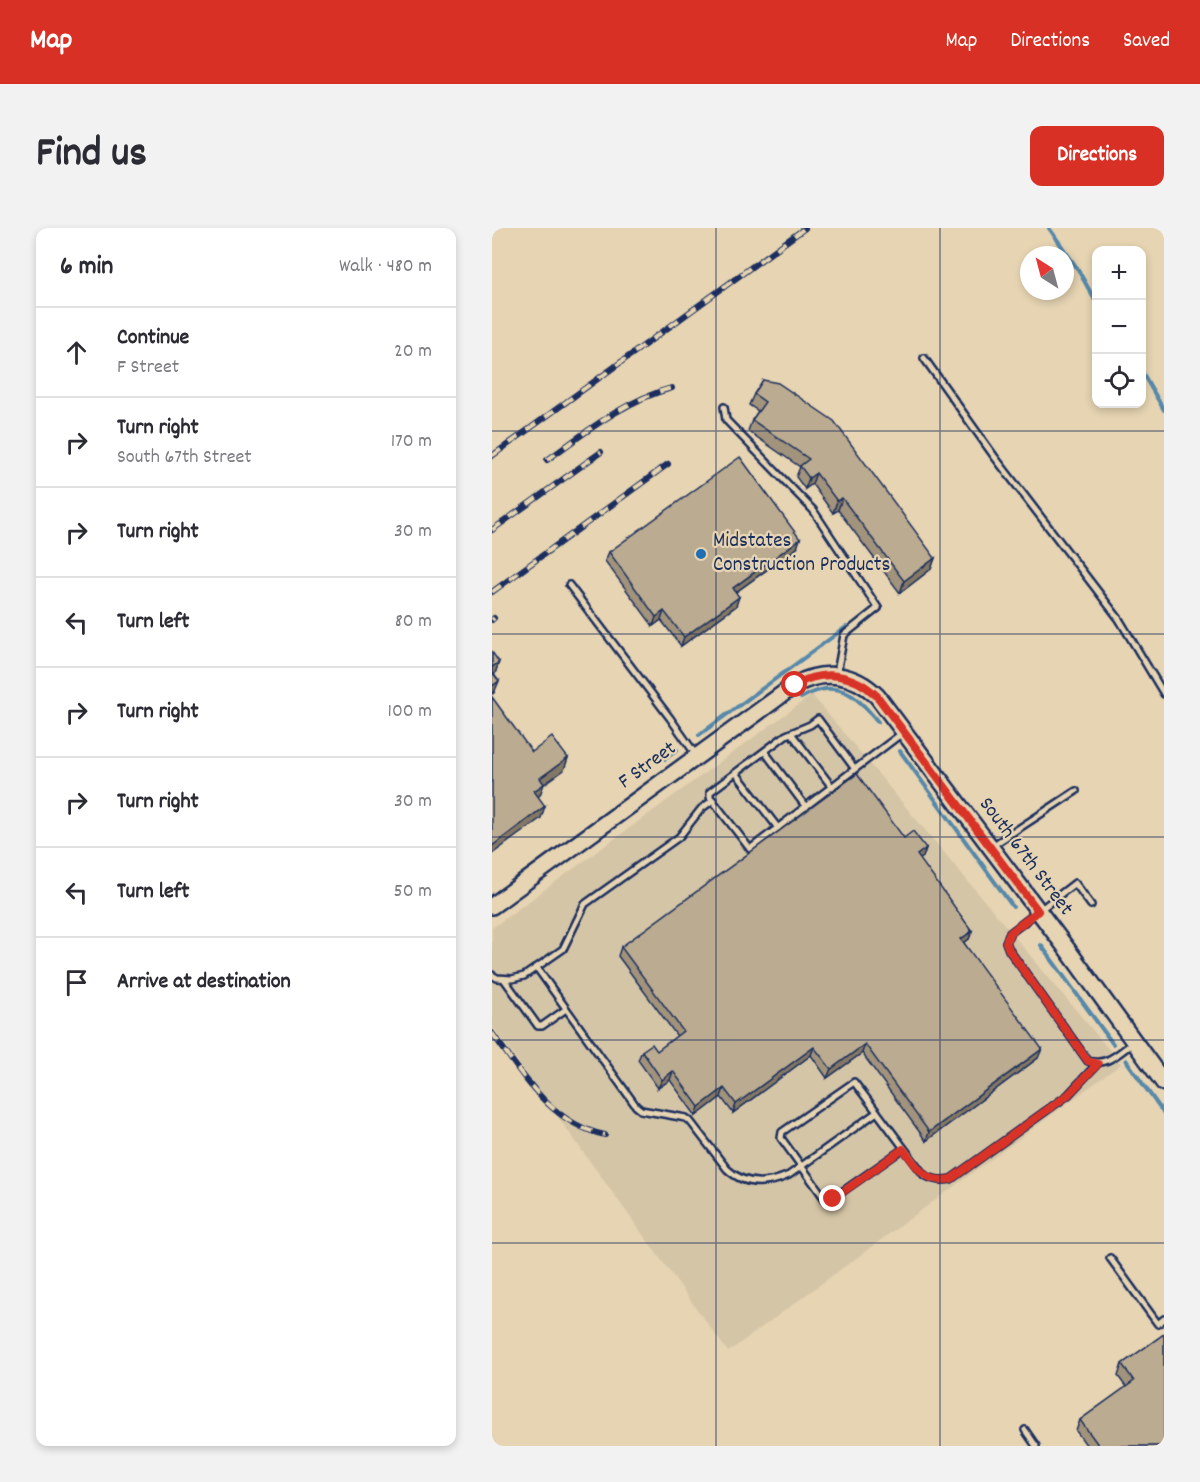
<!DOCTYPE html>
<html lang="en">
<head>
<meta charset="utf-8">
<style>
	:root { --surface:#fff; --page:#f2f2f3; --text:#2b2b33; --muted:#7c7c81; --line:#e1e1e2; --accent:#d93025 }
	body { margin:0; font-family:Dekko,sans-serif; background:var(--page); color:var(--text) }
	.controls { position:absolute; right:18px; top:18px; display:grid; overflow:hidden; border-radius:12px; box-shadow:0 3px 9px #0003 }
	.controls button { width:54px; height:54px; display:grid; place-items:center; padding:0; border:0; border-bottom:2px solid var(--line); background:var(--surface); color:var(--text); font:30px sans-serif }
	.compass { position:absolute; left:528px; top:18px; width:54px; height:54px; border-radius:50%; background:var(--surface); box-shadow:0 3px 9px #0003; rotate:324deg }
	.stop { position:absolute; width:18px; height:18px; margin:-14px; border:4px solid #d93025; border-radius:50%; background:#fff }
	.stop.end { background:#d93025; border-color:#fff; box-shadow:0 2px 6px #0008 }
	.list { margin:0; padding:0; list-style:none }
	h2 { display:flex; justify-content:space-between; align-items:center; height:78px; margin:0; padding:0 24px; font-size:26px }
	h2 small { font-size:20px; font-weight:400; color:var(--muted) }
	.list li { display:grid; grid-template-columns:39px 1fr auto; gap:18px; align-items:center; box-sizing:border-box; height:90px; padding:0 24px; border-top:2px solid var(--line) }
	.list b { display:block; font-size:22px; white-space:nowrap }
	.list p { margin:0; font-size:20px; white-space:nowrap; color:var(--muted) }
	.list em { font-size:20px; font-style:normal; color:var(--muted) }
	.icon { flex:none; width:33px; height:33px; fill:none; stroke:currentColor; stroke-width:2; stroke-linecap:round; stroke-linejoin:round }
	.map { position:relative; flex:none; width:672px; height:1218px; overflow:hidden; border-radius:12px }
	header { display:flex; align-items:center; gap:36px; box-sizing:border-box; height:84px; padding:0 30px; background:var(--accent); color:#fff }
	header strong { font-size:28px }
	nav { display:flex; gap:33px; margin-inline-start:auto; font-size:21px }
	.intro { display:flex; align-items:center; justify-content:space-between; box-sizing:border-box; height:144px; padding:0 36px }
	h1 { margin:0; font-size:42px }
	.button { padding:15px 27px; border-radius:12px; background:var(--accent); color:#fff; font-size:21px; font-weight:700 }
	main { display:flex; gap:36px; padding:0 36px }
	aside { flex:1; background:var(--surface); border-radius:12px; box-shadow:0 3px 9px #0003 }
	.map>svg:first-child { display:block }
</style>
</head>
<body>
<header>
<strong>Map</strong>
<nav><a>Map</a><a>Directions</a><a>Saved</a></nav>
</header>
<div class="intro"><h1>Find us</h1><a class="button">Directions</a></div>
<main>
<aside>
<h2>6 min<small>Walk · 480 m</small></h2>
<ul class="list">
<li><svg class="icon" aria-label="ahead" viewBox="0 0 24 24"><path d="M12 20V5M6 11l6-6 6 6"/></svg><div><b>Continue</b><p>F Street</p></div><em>20 m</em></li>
<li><svg class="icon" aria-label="right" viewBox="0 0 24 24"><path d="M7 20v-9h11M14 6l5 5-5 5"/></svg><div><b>Turn right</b><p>South 67th Street</p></div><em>170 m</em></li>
<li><svg class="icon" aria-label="right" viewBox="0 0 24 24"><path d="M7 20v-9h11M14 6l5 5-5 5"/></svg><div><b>Turn right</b></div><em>30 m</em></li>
<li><svg class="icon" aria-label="left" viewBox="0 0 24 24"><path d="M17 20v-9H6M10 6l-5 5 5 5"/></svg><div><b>Turn left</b></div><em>80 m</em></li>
<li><svg class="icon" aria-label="right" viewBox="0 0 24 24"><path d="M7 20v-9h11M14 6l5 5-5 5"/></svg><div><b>Turn right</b></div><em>100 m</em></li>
<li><svg class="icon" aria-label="right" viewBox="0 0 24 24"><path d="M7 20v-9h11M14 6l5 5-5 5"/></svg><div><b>Turn right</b></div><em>30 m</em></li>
<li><svg class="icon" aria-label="left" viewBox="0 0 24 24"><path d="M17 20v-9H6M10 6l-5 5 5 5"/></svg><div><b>Turn left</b></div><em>50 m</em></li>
<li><svg class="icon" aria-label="arrive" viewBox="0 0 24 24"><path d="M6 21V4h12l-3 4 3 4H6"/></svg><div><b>Arrive at destination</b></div></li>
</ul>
</aside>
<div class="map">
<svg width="672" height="1218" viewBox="0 0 672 1218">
	<rect width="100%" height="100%" fill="#e6d4b2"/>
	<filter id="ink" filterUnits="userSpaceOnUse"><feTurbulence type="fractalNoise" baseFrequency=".0167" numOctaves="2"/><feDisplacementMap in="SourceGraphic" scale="12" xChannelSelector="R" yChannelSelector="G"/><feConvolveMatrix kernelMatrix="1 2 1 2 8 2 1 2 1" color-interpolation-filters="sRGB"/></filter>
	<g filter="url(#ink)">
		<path fill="#d5c5a7" d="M320 467 629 836 236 1124 0 798V700Z"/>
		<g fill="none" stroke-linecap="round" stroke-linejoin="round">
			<g stroke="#5688aa" stroke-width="4">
				<path d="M557 0 585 40 604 74"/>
				<path d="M650 144 672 182"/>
				<path d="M309 470C345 449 364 466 386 494"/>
				<path d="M207 507 354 399"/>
				<path d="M408 523 521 679"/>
				<path d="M173 531 185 522"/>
				<path d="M549 717 621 816"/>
				<path d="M634 832 672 886"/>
			</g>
			<g stroke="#1b2f5e" stroke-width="10">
				<g id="lane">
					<path d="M432 130 502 228 627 391 672 466"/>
					<path d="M232 179 234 192 321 282 386 380 352 407 345 445"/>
					<path d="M77 357 178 490 204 527"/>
					<path d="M299 505 340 559"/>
					<path d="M273 524 314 579"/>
					<path d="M363 541 258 621 218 569V564L294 507 318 497 326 491 363 541 409 506"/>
					<path d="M244 545 286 600"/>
					<path d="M500 618 584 563"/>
					<path d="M599 677 583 655 518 705 514 714 517 722 596 833C616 838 625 826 641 815"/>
					<path d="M45 740 144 878 149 882 194 890 198 893 235 941C253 958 275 957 297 947L385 884 432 947C441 952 448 953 459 951L576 867 606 835"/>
					<path d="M0 747 5 750 20 751 32 748 71 721 93 676 187 609 209 581 221 572"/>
					<path d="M12 751 46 798H50L74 781"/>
					<path d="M385 884 362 854 290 904 289 910 333 971 337 973 411 921"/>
					<path d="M618 1030 666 1096 672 1091"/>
					<path d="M533 1202 544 1218"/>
				</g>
			</g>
			<g stroke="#1b2f5e" stroke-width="20">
				<path id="secondary" d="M0 678 303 457C331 441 362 445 385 468L575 721 672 855"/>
			</g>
			<use href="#lane" stroke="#e6d4b2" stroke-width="5"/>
			<use href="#secondary" stroke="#e6d4b2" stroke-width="15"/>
			<g stroke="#1b2f5e" stroke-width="6">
				<g id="rail">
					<path d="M0 228 313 0"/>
					<path d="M55 232C94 204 133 172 180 160"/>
					<path d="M0 302 109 224"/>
					<path d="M0 364 176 236"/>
					<path d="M0 392 2 390"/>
					<path d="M0 805C31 847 58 895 113 907"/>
				</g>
			</g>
			<use href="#rail" stroke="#e6d4b2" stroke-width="4" stroke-dasharray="11" stroke-linecap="butt"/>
		</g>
		<g fill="#a1937c" stroke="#1b2f5e" stroke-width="1.5">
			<path d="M271 152 443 330 439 341 408 365 346 282 341 285 320 256 313 261 304 249 308 239 256 203 260 192 266 183 257 177 262 166Z"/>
			<path d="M305 320 244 364V378L189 418 169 392 161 398 113 333 117 324Z"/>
			<path d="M412 610 434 620 431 629 427 631 480 703 477 711 472 715 546 830 434 913 370 825 335 850 319 827 241 885 229 869 204 888 178 852 166 860 146 832 150 823H165L185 808 126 728 129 719Z"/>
			<path d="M672 1106V1218H595L584 1203 588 1192 634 1159 626 1148 630 1136Z"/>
		</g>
		<g fill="#837865" stroke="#1b2f5e" stroke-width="1.5">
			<path d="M324 245 320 256 313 261 317 250Z"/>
			<path d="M350 270 346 282 341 285 345 273Z"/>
			<path d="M308 311 305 320 237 369 241 360Z"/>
			<path d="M443 330 439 341 408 365 412 353Z"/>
			<path d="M247 369 244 378 189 418 192 409Z"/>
			<path d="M172 383 169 392 161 398 164 389Z"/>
			<path d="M7 434 3 446 0 448V439Z"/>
			<path d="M7 453 2 465 0 466V458Z"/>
			<path d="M76 530 72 542 44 562 48 550Z"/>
			<path d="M52 556 48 567 38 575 42 563Z"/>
			<path d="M53 578 49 590 0 626V618Z"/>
			<path d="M434 620 431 629 421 636 425 627Z"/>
			<path d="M480 703 477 711 465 720 469 711Z"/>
			<path d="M373 816 370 825 335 850 339 841Z"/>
			<path d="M322 819 319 827 241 885 244 876Z"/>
			<path d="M550 821 546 830 434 913 437 904Z"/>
			<path d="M181 843 178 852 166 860 170 852Z"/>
			<path d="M232 860 229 869 204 888 207 879Z"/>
		</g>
		<g fill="#bbab90" stroke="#1b2f5e" stroke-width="1.5">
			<path d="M271 152 286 155 342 193 443 330 412 353 350 270 345 273 324 245 317 250 308 238 317 231 260 192 273 174 262 166Z"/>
			<path d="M248 229 308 311 241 360 247 369 192 409 172 383 164 389 117 324Z"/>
			<path d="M0 424 7 434 0 439Z"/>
			<path d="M0 444 7 453 0 458Z"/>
			<path d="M0 469 40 524 60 509 76 530 48 550 52 556 42 563 53 578 0 618Z"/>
			<path d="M365 546 412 610 421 603 434 620 425 627 480 703 469 711 550 821 437 904 373 816 339 841 322 819 244 876 232 860 207 879 181 843 170 852 150 823 160 816 165 823 191 803 129 719Z"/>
			<path d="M672 1106V1218H607L588 1192 642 1153 630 1136Z"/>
		</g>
	</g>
	<g fill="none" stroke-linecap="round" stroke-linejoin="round" filter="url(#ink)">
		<path stroke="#d93025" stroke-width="8" d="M303 457C331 441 361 445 385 468L546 683 518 705 514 714 517 722 596 833 606 836 576 867 459 951C432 956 426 939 411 921L341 971"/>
	</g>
	<path fill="none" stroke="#1b2f5e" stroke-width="1.5" stroke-opacity="0.55" d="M224 0V1218M448 0V1218M0 203H672M0 406H672M0 609H672M0 812H672M0 1015H672"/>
	<circle fill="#1f6fb2" stroke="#e6d4b2" stroke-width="2" cx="209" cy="326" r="6"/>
	<g text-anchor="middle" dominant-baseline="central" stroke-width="4.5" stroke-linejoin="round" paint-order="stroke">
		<g font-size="21" fill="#1b2f5e" stroke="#e6d4b2" text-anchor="start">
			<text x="221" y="314">Midstates<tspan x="221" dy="24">Construction Products</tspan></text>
		</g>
		<g font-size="21" fill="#1b2f5e" stroke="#e6d4b2">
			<text transform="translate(156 538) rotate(-36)">F Street</text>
			<text transform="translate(533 629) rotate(53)">South 67th Street</text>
		</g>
	</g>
</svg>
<div class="controls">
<button>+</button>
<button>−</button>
<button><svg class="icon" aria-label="locate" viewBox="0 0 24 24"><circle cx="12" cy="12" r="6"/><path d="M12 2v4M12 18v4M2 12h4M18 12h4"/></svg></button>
</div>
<svg class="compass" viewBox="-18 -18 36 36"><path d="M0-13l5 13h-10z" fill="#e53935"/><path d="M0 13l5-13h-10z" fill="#7c7c81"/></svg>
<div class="stop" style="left:303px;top:457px"></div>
<div class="stop end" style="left:341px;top:971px"></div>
</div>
</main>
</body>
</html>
